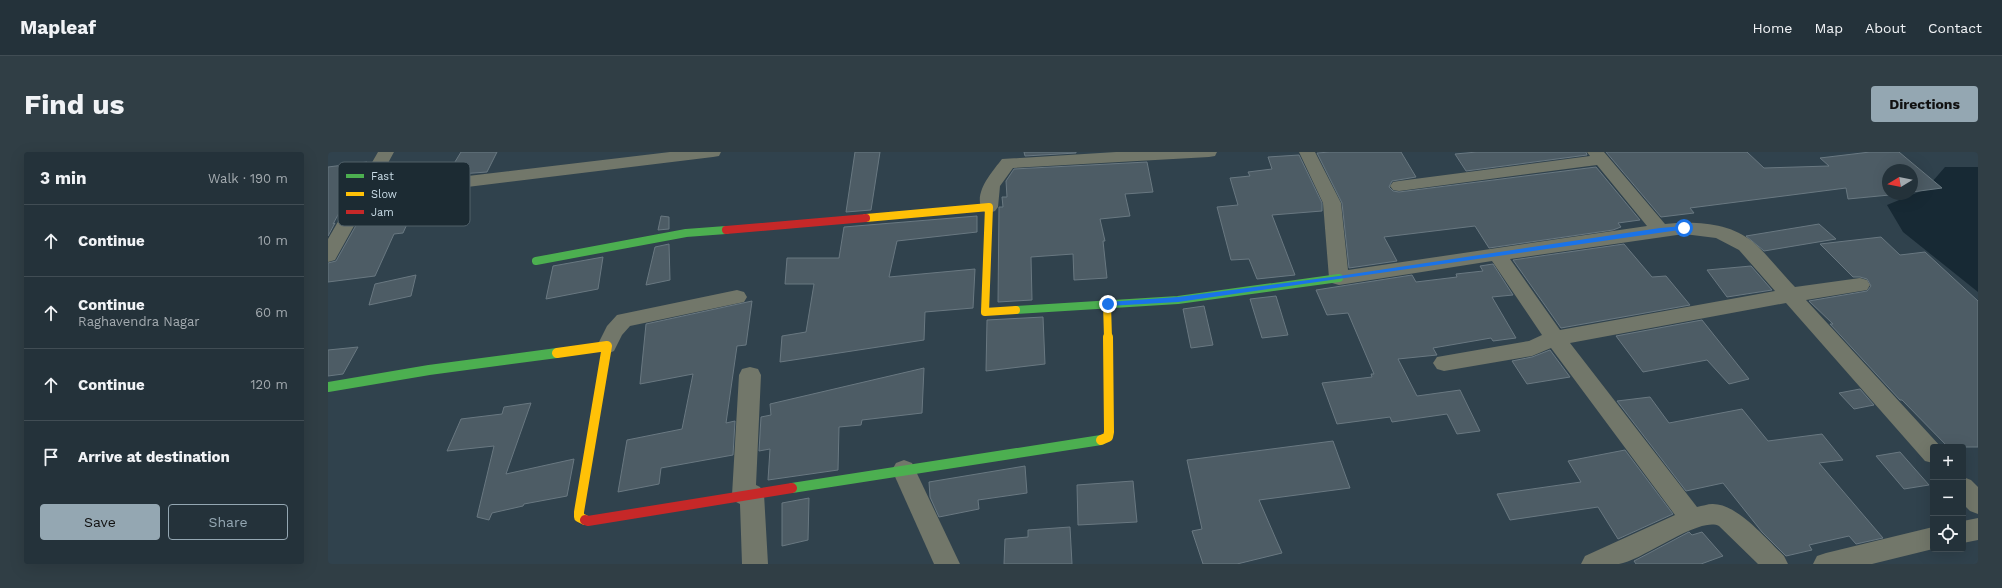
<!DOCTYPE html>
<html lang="en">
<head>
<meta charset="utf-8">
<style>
	:root { --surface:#24323a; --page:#303e45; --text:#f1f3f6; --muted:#a3aaaf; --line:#414d54; --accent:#94a7b2 }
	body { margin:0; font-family:"Work Sans",sans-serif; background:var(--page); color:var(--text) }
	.controls { position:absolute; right:12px; bottom:12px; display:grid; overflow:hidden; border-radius:4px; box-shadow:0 4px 16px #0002 }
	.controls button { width:36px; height:36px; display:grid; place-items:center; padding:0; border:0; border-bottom:1px solid var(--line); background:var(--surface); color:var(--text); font:20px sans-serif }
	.compass { position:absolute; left:1554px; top:12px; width:36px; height:36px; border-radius:50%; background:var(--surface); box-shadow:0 4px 16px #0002; rotate:260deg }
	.stop { position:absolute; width:12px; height:12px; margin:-9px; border:3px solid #1a73e8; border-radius:50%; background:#fff }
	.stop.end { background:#1a73e8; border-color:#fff; box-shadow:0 1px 4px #0008 }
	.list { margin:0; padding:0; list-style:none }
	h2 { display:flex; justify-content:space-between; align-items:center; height:52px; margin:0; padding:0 16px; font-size:17px }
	h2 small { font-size:13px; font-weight:400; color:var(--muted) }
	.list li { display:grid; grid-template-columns:26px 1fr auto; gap:12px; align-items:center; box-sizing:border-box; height:72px; padding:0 16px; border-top:1px solid var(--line) }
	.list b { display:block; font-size:15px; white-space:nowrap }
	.list p { margin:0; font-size:13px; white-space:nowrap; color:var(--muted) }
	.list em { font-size:13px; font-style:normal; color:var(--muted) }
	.actions { display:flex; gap:8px; padding:12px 16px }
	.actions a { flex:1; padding:9px 0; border:1px solid var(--accent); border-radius:4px; text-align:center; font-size:14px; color:var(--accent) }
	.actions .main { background:var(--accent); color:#111 }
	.icon { flex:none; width:22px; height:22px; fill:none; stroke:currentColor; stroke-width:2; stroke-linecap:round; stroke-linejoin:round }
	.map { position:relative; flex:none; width:1650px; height:412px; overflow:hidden; border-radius:4px }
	header { display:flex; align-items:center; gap:24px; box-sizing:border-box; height:56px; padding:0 20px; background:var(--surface); border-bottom:1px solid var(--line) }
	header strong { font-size:19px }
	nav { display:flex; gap:22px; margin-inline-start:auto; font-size:14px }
	.intro { display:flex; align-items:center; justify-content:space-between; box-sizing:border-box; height:96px; padding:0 24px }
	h1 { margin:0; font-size:28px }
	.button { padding:10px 18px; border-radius:4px; background:var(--accent); color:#111; font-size:14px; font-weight:700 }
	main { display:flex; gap:24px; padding:0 24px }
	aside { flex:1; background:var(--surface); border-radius:4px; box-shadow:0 4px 16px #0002 }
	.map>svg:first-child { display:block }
</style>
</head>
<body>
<header>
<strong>Mapleaf</strong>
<nav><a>Home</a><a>Map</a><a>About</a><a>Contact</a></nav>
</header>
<div class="intro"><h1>Find us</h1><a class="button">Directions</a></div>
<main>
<aside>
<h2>3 min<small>Walk · 190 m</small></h2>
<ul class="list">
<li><svg class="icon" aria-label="ahead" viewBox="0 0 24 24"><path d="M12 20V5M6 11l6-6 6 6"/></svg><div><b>Continue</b></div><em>10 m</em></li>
<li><svg class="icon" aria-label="ahead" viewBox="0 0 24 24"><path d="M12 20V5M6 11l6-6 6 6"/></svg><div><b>Continue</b><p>Raghavendra Nagar</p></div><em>60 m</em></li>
<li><svg class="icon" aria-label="ahead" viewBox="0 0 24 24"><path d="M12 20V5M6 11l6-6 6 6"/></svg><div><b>Continue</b></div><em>120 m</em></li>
<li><svg class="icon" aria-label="arrive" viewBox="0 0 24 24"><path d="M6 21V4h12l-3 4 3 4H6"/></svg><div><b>Arrive at destination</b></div></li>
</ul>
<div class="actions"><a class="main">Save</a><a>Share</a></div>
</aside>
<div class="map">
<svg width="1650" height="412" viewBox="0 0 1650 412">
	<rect width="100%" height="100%" fill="#30424d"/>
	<path fill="#172934" d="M1617 15H1650V140L1575 80 1559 53 1598 37Z"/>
	<g fill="#4d5c65" stroke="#697881">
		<path d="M133 0H169L159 20 119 23Z"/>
		<path d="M527 0H552L543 58 518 60Z"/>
		<path d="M696 0H748V1L697 4Z"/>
		<path d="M1002 0H1073L1088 25 1064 29 1061 35 1065 39 1071 40 1268 15 1312 68 1290 71 1293 75 1285 78 1161 96 1147 74 1056 85 1069 109 1021 116 1014 51 989 1Z"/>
		<path d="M1149 0H1258L1259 3 1138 19 1127 2Z"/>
		<path d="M1278 0H1419L1436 16 1501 14 1492 6 1542 0H1571L1614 36 1584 40V18H1560V42H1572L1520 47 1518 36 1362 56 1366 61 1333 65Z"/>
		<path d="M971 3 994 51V59L944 63 967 123 929 127 921 107 903 108 889 55 910 53 902 26 922 24 920 20 944 17 940 5Z"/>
		<path d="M39 10 5 72 7 71 0 84V15Z"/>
		<path d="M819 10 825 40 797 42 802 64 772 67 777 89H775L779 126 746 128 745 102 703 105 704 148 670 150 671 55H675L674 45H679L678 29 686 17Z"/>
		<path d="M84 61 75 81 66 82 47 124 0 130V111L8 109 31 68Z"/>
		<path d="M333 64 341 65V77L330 78Z"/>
		<path d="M649 64V80L569 89 561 125 647 117 645 156 597 160 596 188 452 210 454 184 478 180 486 132H457L459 106H511L516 75Z"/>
		<path d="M1491 72 1508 87 1436 99 1418 84Z"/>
		<path d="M1553 85 1572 103 1597 100 1650 149V295H1620L1574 248H1572L1502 172H1505L1481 149 1539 139 1543 134 1539 127 1532 125H1525L1492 92Z"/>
		<path d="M341 92 342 128 318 133 327 95Z"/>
		<path d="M1296 92 1324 125 1338 124 1362 153 1233 176 1185 108Z"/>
		<path d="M275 105 270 137 218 147 225 114Z"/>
		<path d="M1165 112 1185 143 1164 145 1188 186 1165 189 1163 186 1105 196 1109 203 1070 207 1089 244 1132 238 1152 279 1129 282 1119 262 1064 270 1062 265 1009 272 994 231 1044 225 1043 222H1046L1020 161 999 163 988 138 1084 123 1088 130 1129 125 1128 122 1155 119 1152 114Z"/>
		<path d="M1423 114 1444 138 1399 145 1379 118Z"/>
		<path d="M88 123 83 144 41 153 47 132Z"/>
		<path d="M948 144 960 183 934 186 922 147Z"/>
		<path d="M424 149 418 193 409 194 398 271 407 269 405 303 333 316 331 332 290 340 299 288 354 277 365 222 312 232 318 172Z"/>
		<path d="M876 154 885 193 863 196 855 157Z"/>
		<path d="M715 165 717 212 658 219 659 168Z"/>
		<path d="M1374 168 1421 227 1401 232 1379 208 1315 220 1288 184Z"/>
		<path d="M30 195 15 222 0 224V198Z"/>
		<path d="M1222 198 1242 225 1199 232 1184 209 1204 205Z"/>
		<path d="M596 216 594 261 534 268 533 273 511 275 510 318 440 328 442 297 431 299 433 265 443 263 442 252Z"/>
		<path d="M1532 237 1546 253 1526 257 1511 241Z"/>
		<path d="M1322 245 1341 271 1414 257 1440 289 1494 282 1515 308 1491 311 1555 386 1528 392 1521 384 1481 393 1484 398 1458 404 1434 380 1395 331 1358 339 1289 249Z"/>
		<path d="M203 251 178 322 246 307 239 344 196 352 195 354 164 361 161 368 149 365 166 294 119 299 133 267 174 262 176 255Z"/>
		<path d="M1005 289 1022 336 931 348 954 401 909 412H875L864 379 874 377 859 308Z"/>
		<path d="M1297 298 1345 362 1290 387 1270 355 1182 368 1169 342 1253 330 1240 309Z"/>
		<path d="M1572 300 1601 333 1576 337 1548 304Z"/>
		<path d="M697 314 699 341 650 348 651 357 611 365 602 345 601 330Z"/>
		<path d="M805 329 809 370 750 373 749 333Z"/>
		<path d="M481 346 480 388 454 394V351Z"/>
		<path d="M742 375 744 412H676L677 387 700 385V378Z"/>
		<path d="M1361 380 1364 383 1374 380 1395 404 1373 412H1308L1306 409Z"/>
	</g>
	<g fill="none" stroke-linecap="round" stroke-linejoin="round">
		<g fill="#72776a" fill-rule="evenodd">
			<path d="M50 0H66L47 35 342 0H393L391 4 385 5 41 47 7 108 0 110V87Z"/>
			<path d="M788 0H889L887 4 881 5 685 16 672 34 670 55 667 59 661 61 655 59C644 42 664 20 674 7Z"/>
			<path d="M971 0H987L1013 51 1020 118 1319 74 1269 13 1071 39 1065 38 1062 34 1065 30 1071 29 1262 4 1259 0H1276L1337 72C1366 69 1401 70 1425 90 1440 103 1453 121 1467 135L1532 126 1539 128 1542 133 1539 138 1478 148 1613 295H1605V311L1597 309 1458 151 1242 191 1369 355C1374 354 1380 352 1384 352 1409 351 1439 388 1456 404L1460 412H1430L1391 374C1371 364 1314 409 1291 412 1279 412 1265 412 1253 412L1257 404 1347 363 1223 196 1204 204 1116 219 1109 217 1105 211 1109 205 1201 189 1214 183 1164 109 1011 133 1004 131 1001 126 995 51ZM1356 82 1388 86 1411 98 1447 139 1232 178 1182 107Z"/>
			<path d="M409 138 416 140 419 145 416 150 302 174 294 183 286 199 279 202 272 199 269 194 279 174 289 163Z"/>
			<path d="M422 215 430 217 433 223 428 333 432 335 436 342 440 412H414L412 352 408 350 404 343 411 223 414 217Z"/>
			<path d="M576 308 584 311 632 412H606L564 318 568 311Z"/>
			<path d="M1635 325 1643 328 1650 335V362L1642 359 1635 352Z"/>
			<path d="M1650 366V388L1635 391V369Z"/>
			<path d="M1605 375V397L1544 412H1485L1489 404 1498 401Z"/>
		</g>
		<g stroke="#4caf50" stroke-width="8">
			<path d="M208 109 358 81 398 78"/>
			<path d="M688 158 850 148 1011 126"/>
		</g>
		<g stroke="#4caf50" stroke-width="10">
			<path d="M0 235 101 218 229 201"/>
			<path d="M464 336 773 288"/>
		</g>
		<g stroke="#ffc107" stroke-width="8">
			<path d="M538 66 661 55 657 160 688 158"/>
			<path d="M779 152 780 186"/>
		</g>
		<g stroke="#ffc107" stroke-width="10">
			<path d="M229 201 279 194 251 360V365L257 368"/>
			<path d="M773 288 780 285 781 280 780 185"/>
		</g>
		<path stroke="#c62828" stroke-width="8" d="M398 78 538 66"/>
		<path stroke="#c62828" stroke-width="10" d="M257 368 260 369 464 336"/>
	</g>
	<path fill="#1a73e8" d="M1356 74 1358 77 850 150 780 154 776 152 780 150 850 145 1011 124 1332 76Z"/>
	<rect x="10" y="10" width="132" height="64" rx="6" fill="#1c2b33" stroke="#506069" stroke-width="1"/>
	<rect x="18" y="22" width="18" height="4" fill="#4caf50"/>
	<rect x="18" y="40" width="18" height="4" fill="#ffc107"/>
	<rect x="18" y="58" width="18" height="4" fill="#c62828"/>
	<g font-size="11" fill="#cadde8">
		<text x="43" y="28">Fast</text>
		<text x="43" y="46">Slow</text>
		<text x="43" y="64">Jam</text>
	</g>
</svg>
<div class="controls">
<button>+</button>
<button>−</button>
<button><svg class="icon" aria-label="locate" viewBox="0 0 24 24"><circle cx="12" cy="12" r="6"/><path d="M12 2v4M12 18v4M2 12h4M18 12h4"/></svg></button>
</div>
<svg class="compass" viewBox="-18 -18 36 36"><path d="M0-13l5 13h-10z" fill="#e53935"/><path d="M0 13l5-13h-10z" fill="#a3aaaf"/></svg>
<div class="stop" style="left:1356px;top:76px"></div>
<div class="stop end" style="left:780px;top:152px"></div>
</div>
</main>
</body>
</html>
